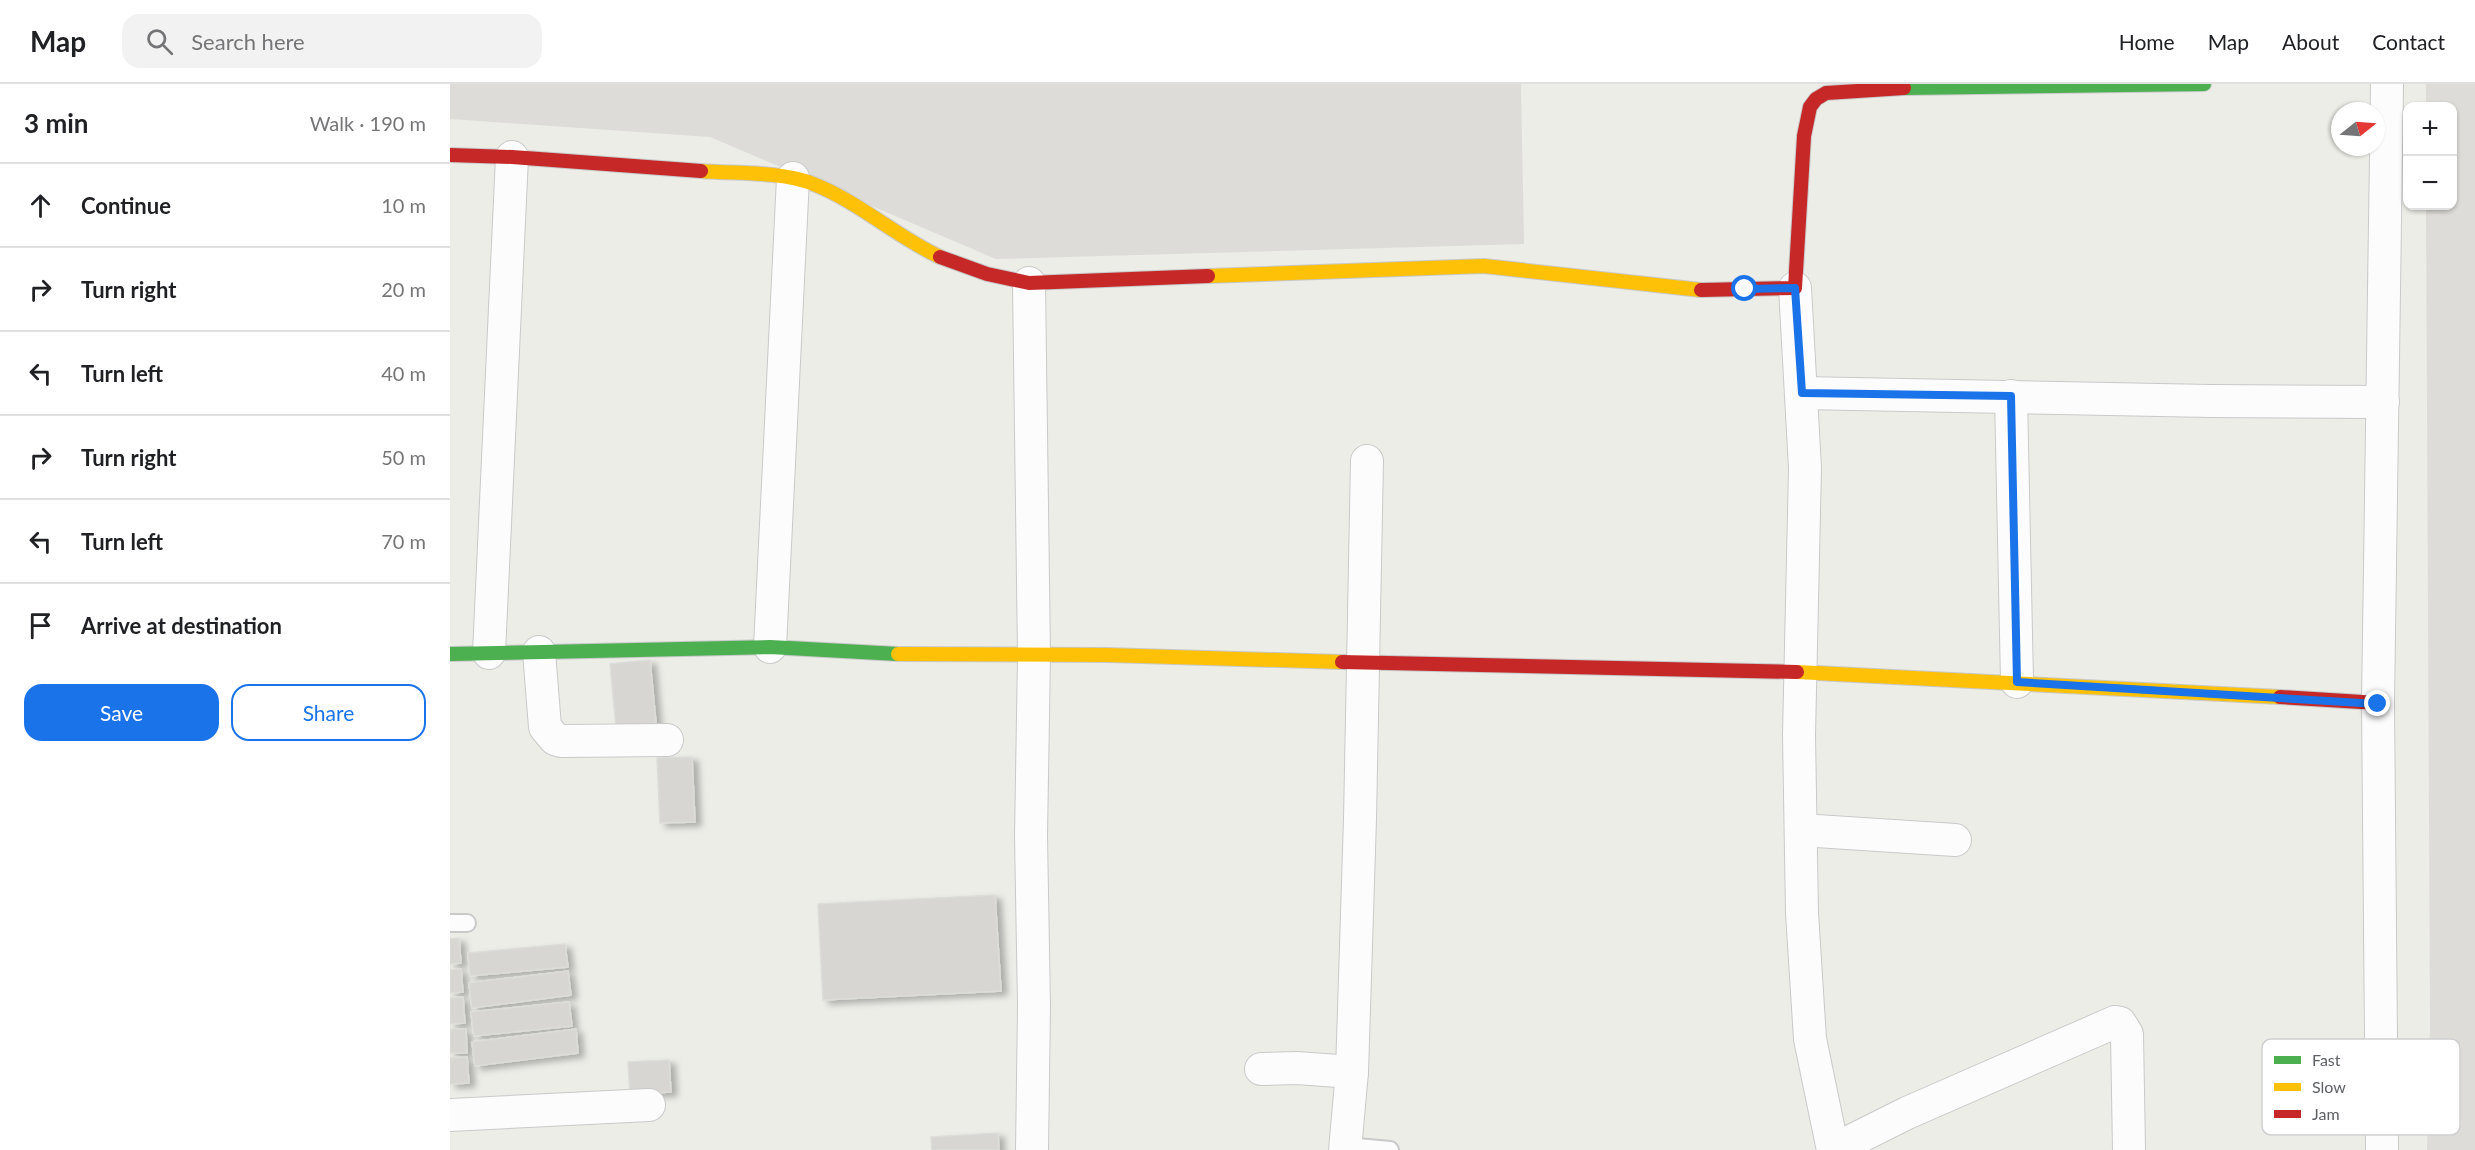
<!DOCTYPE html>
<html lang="en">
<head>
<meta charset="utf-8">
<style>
	:root { --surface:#fff; --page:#f2f2f2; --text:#202124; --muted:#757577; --line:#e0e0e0; --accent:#1a73e8 }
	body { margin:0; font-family:Lato,sans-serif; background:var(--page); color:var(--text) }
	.controls { position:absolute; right:18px; top:18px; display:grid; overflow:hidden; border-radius:12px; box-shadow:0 2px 4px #0004 }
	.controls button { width:54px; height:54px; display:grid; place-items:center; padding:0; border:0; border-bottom:2px solid var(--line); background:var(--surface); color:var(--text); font:30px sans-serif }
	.compass { position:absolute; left:1881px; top:18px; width:54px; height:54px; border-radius:50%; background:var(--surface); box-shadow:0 2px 4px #0004; rotate:73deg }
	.stop { position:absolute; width:18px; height:18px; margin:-14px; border:4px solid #1a73e8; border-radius:50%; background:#fff }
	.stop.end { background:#1a73e8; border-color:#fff; box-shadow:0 2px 6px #0008 }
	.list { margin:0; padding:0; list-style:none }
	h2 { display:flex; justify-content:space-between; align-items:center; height:78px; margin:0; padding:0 24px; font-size:26px }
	h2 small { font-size:20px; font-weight:400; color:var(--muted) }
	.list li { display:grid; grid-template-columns:39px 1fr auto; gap:18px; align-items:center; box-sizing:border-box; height:84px; padding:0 24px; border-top:2px solid var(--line) }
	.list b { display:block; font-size:22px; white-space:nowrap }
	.list em { font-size:20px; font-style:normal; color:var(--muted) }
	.actions { display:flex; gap:12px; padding:18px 24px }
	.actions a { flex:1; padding:14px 0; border:2px solid var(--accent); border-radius:18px; text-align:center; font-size:21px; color:var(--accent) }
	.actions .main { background:var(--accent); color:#fff }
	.icon { flex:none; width:33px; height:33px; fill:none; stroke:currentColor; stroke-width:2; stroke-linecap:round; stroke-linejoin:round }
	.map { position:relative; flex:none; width:2025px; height:1066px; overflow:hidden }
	header { display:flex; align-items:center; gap:36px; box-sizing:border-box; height:84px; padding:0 30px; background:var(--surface); border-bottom:2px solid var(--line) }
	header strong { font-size:28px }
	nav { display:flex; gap:33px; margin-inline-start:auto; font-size:21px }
	.search { width:420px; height:54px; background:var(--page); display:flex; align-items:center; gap:15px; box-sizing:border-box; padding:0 21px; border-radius:18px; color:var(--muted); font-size:22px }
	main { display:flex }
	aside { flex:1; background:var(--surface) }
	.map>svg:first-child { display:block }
</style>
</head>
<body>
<header>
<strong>Map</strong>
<div class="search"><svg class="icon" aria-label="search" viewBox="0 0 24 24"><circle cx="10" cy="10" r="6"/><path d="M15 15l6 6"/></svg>Search here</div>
<nav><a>Home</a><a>Map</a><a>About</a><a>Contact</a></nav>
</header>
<main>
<aside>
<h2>3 min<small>Walk · 190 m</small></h2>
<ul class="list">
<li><svg class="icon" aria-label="ahead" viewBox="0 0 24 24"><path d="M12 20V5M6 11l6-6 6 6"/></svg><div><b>Continue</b></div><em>10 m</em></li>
<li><svg class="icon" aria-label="right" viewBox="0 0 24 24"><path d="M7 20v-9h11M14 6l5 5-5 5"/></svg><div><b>Turn right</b></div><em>20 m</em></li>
<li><svg class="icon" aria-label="left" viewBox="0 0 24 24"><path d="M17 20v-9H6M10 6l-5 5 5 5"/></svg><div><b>Turn left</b></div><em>40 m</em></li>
<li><svg class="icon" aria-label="right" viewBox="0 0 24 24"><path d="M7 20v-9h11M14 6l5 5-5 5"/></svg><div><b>Turn right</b></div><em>50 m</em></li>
<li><svg class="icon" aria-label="left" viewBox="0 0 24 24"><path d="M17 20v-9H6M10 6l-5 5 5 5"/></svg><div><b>Turn left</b></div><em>70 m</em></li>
<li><svg class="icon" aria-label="arrive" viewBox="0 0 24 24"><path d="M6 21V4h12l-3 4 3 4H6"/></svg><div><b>Arrive at destination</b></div></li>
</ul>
<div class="actions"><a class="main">Save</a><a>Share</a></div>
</aside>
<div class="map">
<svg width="2025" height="1066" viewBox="0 0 2025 1066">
	<defs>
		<filter id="shadow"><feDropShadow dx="6" dy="4" stdDeviation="3" flood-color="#0004"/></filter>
	</defs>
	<rect width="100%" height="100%" fill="#edede8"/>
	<g fill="#dddcd8">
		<path d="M0 0H1071L1074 160 546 175 260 53 0 35Z"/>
		<path d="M1976 0H2025V1066H1977L1980 942 1976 122H2002V22H1976Z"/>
	</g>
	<g fill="#d7d6d3" stroke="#dcdcd8" stroke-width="1.5" filter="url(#shadow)">
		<path d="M200 576 206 639 166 643 160 580Z"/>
		<path d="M242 673 245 738 210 739 207 674Z"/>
		<path d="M545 811 551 907 373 916 368 820Z"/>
		<path d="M9 854 11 879 0 880V855Z"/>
		<path d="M115 860 118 883 20 892 18 869Z"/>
		<path d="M11 885 13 908 0 909V886Z"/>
		<path d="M118 887 121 911 22 924 19 899Z"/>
		<path d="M13 913 15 939 0 940V914Z"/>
		<path d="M119 918 122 942 24 952 21 928Z"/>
		<path d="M0 945H16L17 969H0Z"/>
		<path d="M126 945 128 969 25 982 22 958Z"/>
		<path d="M17 973 19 999 0 1000V974Z"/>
		<path d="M219 976 221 1008 180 1010 178 978Z"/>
		<path d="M548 1049 549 1066H482L481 1053Z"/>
	</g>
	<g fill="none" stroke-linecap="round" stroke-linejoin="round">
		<g stroke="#c9c9c9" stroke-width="20">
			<g id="lane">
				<path d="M0 839H17"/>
				<path d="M896 1062 940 1066"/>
			</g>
		</g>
		<g stroke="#c9c9c9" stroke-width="34">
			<g id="street">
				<path d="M579 199 584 572 581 752 584 922 582 1066"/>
				<path d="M1345 204 1355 384 1349 651 1352 829 1360 955 1383 1066"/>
				<path d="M1352 309 1760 317 1933 318"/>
				<path d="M1561 312 1567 598"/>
				<path d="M320 563 343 94"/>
				<path d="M89 568 95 643 105 655 111 657 217 656"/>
				<path d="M39 569 62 73"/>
				<path d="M1351 746 1505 756"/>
				<path d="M811 985 847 984 902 988"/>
				<path d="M0 1031 199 1021"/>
				<path d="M895 1066 902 988 910 735 917 377"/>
				<path d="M1383 1066 1457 1029 1665 938 1670 939 1677 950 1679 1066"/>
				<path d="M1932 1066 1928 619 1937 0"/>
			</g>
		</g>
		<g stroke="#c8c9c9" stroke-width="16">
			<g id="fast">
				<path d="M1454 4 1754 0"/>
				<path d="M0 570 320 563 448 570"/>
			</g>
		</g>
		<g stroke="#c8c9c9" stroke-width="16">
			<g id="slow">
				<path d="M251 87C286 90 328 87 361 99 408 117 445 152 490 173"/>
				<path d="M758 192 1034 182 1251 206"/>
				<path d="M448 570 657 571 892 578"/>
				<path d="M1347 588 1830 613"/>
			</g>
		</g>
		<g stroke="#c8c9c9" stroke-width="16">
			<g id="jam">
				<path d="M0 71 62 73 251 87"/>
				<path d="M490 173 537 190 579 199 758 192"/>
				<path d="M1251 206 1345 204 1354 52 1360 23 1366 15 1376 9 1454 4"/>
				<path d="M892 578 1347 588"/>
				<path d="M1830 613 1928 619"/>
			</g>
		</g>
		<use href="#lane" stroke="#fcfcfc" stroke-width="16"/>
		<use href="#street" stroke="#fcfcfc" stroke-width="32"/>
		<use href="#fast" stroke="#4caf50" stroke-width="14"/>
		<use href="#slow" stroke="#ffc107" stroke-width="14"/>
		<use href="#jam" stroke="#c62828" stroke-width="14"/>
	</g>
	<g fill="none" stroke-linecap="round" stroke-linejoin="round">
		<path stroke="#1a73e8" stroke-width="8" d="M1295 205 1345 204 1352 309 1561 312 1567 598 1928 620"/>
	</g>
	<rect x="1812" y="955" width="198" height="96" rx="9" fill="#fff" stroke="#cfcfd1" stroke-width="1.5"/>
	<rect x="1824" y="972" width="27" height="8" fill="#4caf50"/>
	<rect x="1824" y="999" width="27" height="8" fill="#ffc107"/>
	<rect x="1824" y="1026" width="27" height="8" fill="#c62828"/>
	<g font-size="16" fill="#5e6065">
		<text x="1862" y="982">Fast</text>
		<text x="1862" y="1009">Slow</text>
		<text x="1862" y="1036">Jam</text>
	</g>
</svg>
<div class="controls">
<button>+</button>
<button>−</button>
</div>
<svg class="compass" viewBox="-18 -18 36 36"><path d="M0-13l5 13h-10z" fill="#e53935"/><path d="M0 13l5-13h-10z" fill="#757577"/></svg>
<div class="stop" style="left:1295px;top:205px"></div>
<div class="stop end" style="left:1928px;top:620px"></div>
</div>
</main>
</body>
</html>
